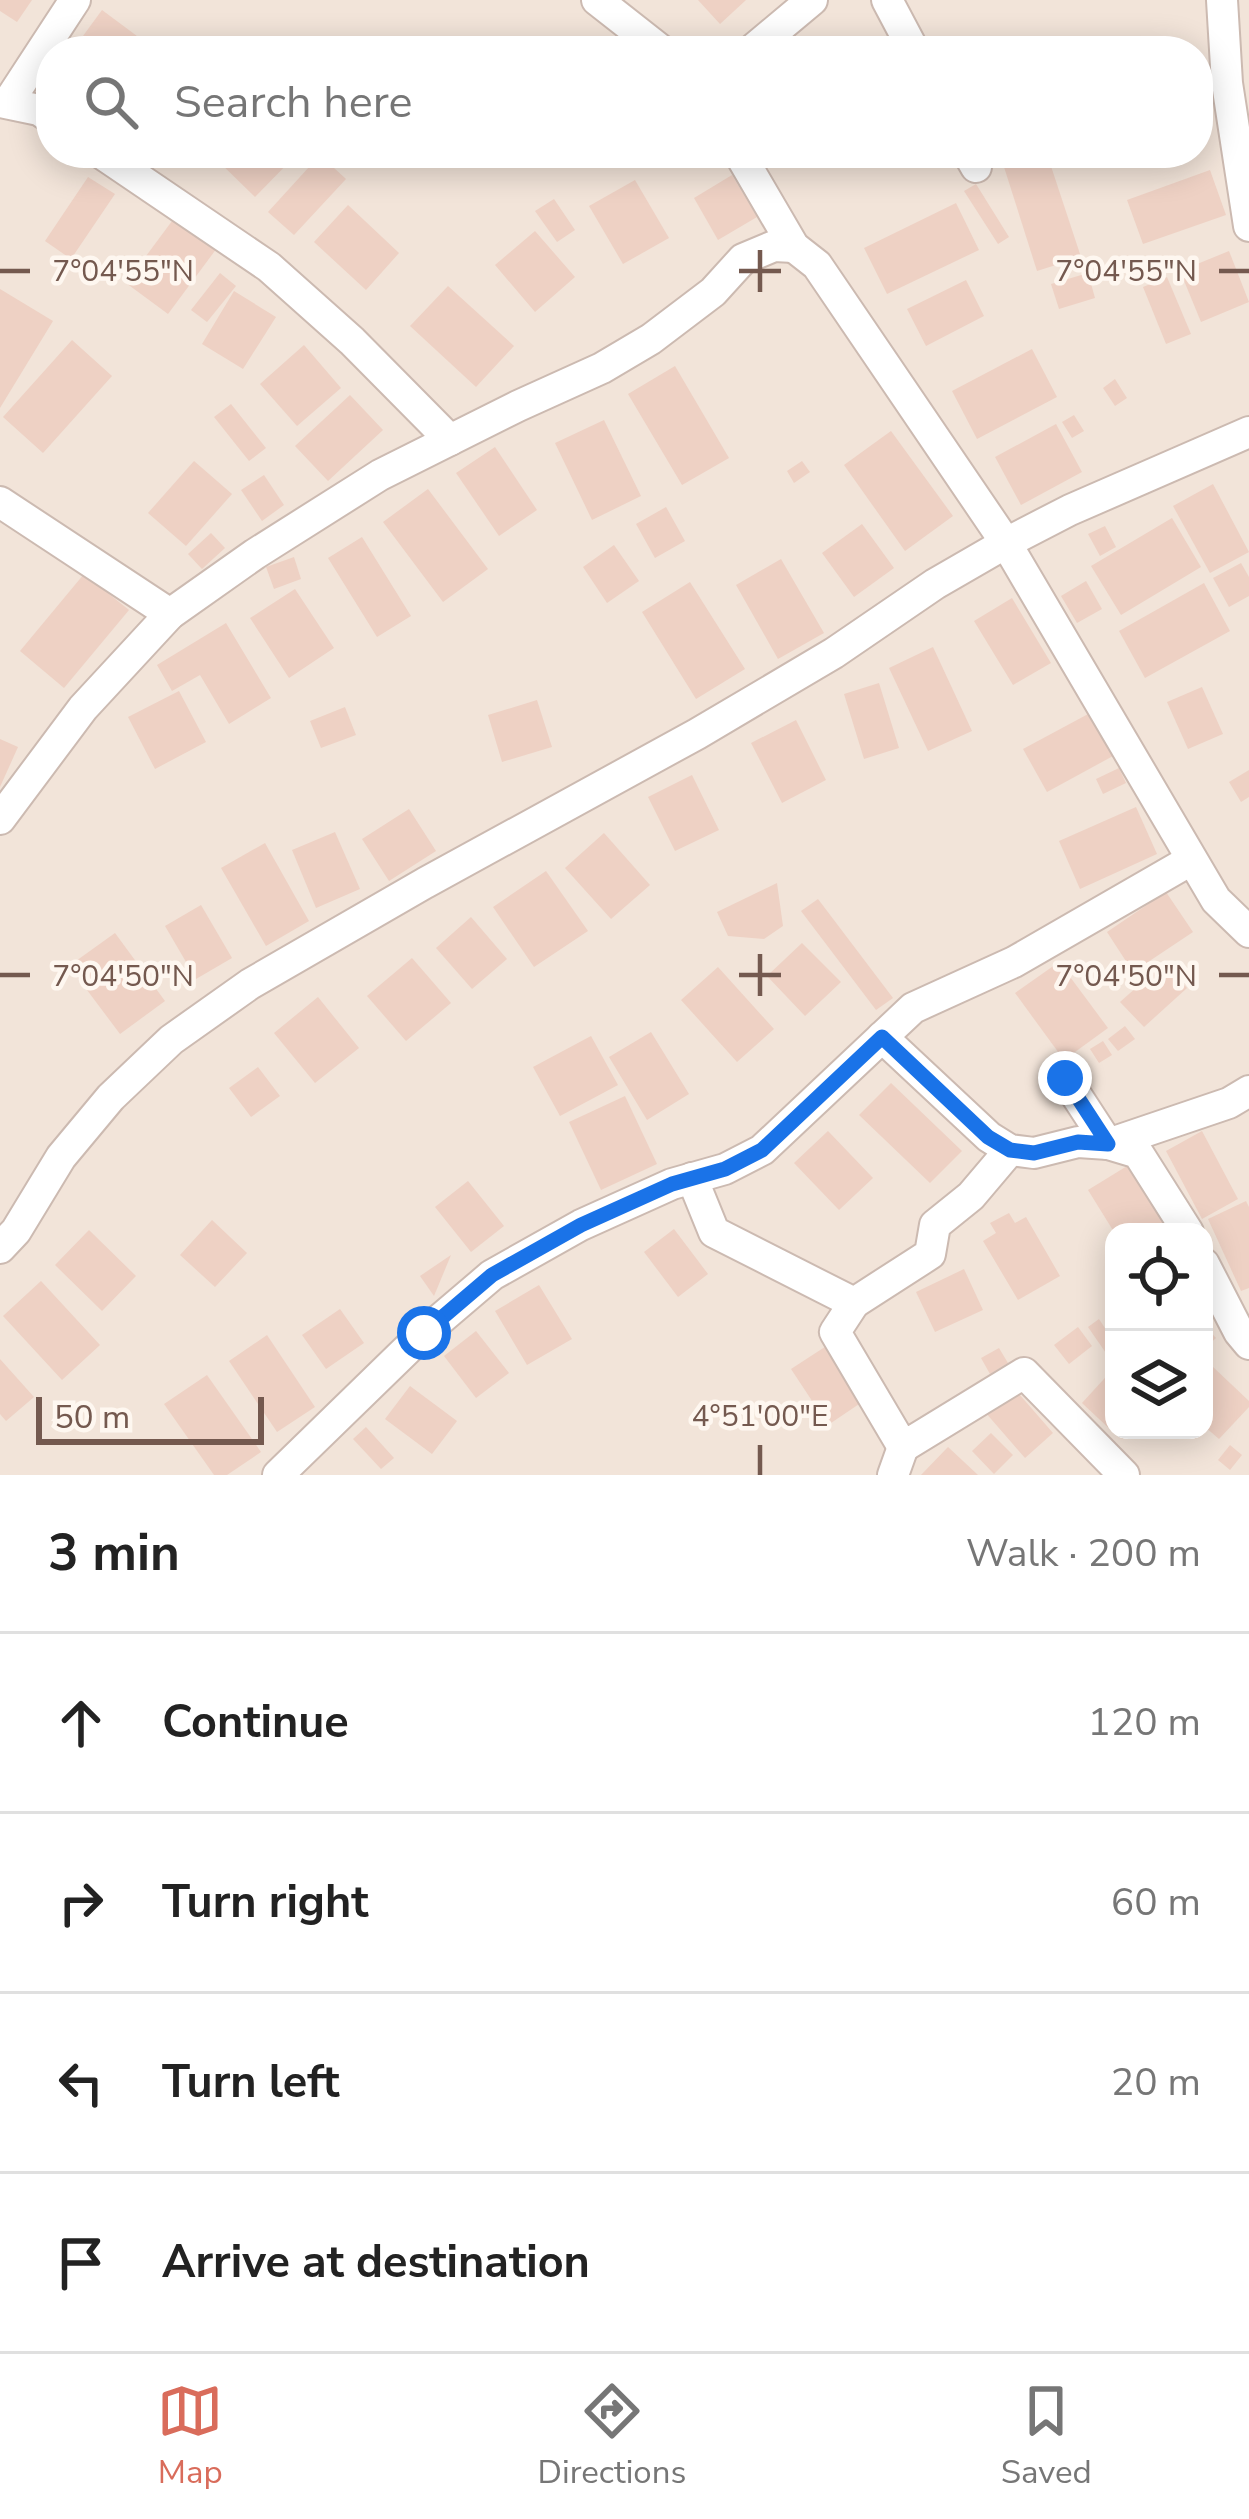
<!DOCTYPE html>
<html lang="en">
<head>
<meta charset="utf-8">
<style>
	:root { --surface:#fff; --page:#f6f6f6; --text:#222; --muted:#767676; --line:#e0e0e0; --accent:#d96c5b }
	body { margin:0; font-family:"Nunito Sans",sans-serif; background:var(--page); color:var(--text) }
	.controls { position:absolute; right:36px; bottom:36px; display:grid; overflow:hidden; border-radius:24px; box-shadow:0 6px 30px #0003 }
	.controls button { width:108px; height:108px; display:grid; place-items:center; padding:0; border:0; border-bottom:3px solid var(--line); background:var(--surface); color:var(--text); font:60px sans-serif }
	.scale { position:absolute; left:36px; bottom:30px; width:228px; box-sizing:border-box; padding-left:12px; border:6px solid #74594f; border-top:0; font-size:33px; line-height:42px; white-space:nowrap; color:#74594f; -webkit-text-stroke:9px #fef7f0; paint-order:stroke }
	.stop { position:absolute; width:36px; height:36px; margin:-27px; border:9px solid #1a73e8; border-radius:50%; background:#fff }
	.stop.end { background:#1a73e8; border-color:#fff; box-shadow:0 3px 12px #0008 }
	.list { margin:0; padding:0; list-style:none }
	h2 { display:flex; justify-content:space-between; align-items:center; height:156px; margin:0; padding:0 48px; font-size:51px }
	h2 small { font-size:39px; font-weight:400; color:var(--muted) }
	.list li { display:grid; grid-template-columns:78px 1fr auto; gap:36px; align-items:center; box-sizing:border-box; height:180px; padding:0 48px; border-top:3px solid var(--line) }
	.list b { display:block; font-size:45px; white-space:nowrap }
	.list em { font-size:39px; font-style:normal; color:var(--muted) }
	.icon { flex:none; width:66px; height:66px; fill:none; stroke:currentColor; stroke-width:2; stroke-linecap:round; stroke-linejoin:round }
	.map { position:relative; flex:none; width:1249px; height:1475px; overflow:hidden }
	.search { position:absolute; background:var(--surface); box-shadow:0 6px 30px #0003; left:36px; right:36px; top:36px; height:132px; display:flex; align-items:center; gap:30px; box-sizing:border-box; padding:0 42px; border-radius:48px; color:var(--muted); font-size:45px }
	.sheet { height:876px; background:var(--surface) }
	nav { display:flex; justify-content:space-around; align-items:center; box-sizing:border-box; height:168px; border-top:3px solid var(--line); background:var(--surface); font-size:33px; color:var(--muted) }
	nav a { display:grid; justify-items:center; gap:6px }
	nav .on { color:var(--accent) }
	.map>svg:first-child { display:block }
</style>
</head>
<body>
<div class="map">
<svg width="1249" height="1475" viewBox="0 0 1249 1475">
	<rect width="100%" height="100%" fill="#fbf3ea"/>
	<path fill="#f2e4d9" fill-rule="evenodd" d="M0 0H1249V1475H0ZM51 51H1198V153H51ZM1114 1232H1204V1430H1114Z"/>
	<g fill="#eed1c4">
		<path d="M0 0H32L17 22 0 11Z"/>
		<path d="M698 0H746L720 24Z"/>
		<path d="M102 10 145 42 138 51H72Z"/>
		<path d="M222 153H298L255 197 216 159Z"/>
		<path d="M1047 154 1081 257 1037 271 1004 167Z"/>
		<path d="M320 155 346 179 294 235 268 212Z"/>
		<path d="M1210 170 1226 215 1143 244 1127 200Z"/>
		<path d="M732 175 757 217 718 240 694 198Z"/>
		<path d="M88 177 115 194 71 259 45 241Z"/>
		<path d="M635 180 669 238 623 264 589 206Z"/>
		<path d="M976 184 1009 237 998 244 964 191Z"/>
		<path d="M554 199 575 230 557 242 535 211Z"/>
		<path d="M956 203 979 250 887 294 864 248Z"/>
		<path d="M348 205 399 253 366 290 314 242Z"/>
		<path d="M175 217 217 248 168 314 126 283Z"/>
		<path d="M535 231 575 277 535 312 495 265Z"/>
		<path d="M1229 251 1249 302 1201 322 1180 271Z"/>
		<path d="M220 273 236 286 207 322 191 310Z"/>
		<path d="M1088 273 1095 298 1059 309 1051 284Z"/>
		<path d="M1167 277 1191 334 1166 344 1143 287Z"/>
		<path d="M966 280 984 316 926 346 907 309Z"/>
		<path d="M448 286 514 346 476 387 410 326Z"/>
		<path d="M0 289 53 321 0 408Z"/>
		<path d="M234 291 276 317 243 369 202 344Z"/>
		<path d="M72 340 112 376 43 453 3 417Z"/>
		<path d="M304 345 341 388 297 426 260 384Z"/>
		<path d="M1032 349 1057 397 977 439 952 391Z"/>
		<path d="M675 366 729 458 682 485 628 394Z"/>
		<path d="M1115 379 1127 398 1115 406 1103 388Z"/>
		<path d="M350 395 383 430 328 481 295 446Z"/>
		<path d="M231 404 266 448 249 461 214 417Z"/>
		<path d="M1074 415 1084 431 1072 438 1062 422Z"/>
		<path d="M604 420 641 496 592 520 555 443Z"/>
		<path d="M1056 424 1082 472 1021 505 995 457Z"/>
		<path d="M891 431 953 516 905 551 844 465Z"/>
		<path d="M495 447 537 510 499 536 456 473Z"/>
		<path d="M194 461 232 494 186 546 148 513Z"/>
		<path d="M802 461 810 472 794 483 787 471Z"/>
		<path d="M264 475 284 505 262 521 241 490Z"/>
		<path d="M1213 484 1249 552 1210 573 1173 506Z"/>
		<path d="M428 489 488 569 443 602 383 522Z"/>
		<path d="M666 507 685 541 655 558 636 524Z"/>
		<path d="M1172 518 1201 567 1121 615 1091 566Z"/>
		<path d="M862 524 894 568 854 597 822 553Z"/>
		<path d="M1105 526 1116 547 1100 556 1088 534Z"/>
		<path d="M211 533 225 548 202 569 188 554Z"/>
		<path d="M362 537 411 616 377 637 328 558Z"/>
		<path d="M614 545 639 581 607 603 583 567Z"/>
		<path d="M294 557 301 579 274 589 266 567Z"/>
		<path d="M781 559 824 633 778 659 736 585Z"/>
		<path d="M1241 563 1249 577V596L1229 607 1213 578Z"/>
		<path d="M84 574 129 610 64 688 20 651Z"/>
		<path d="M1086 581 1102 609 1077 623 1061 596Z"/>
		<path d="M690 582 745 669 696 699 642 612Z"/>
		<path d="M1204 583 1230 631 1145 678 1119 631Z"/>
		<path d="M295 589 334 648 289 678 250 618Z"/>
		<path d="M1012 598 1051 663 1013 685 974 621Z"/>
		<path d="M226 623 271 698 229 724 200 675 172 691 157 665Z"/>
		<path d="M933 647 972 731 928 751 889 668Z"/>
		<path d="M879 683 899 748 864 759 844 694Z"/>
		<path d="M1202 687 1223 734 1188 749 1167 702Z"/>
		<path d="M179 691 206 742 155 769 128 717Z"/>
		<path d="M537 700 552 747 502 762 488 715Z"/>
		<path d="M345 707 356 735 321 748 310 721Z"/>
		<path d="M1090 713 1113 756 1047 792 1023 749Z"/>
		<path d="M796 720 826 780 782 803 751 743Z"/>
		<path d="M0 739 18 747 0 787Z"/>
		<path d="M1119 768 1126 783 1103 794 1096 779Z"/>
		<path d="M1249 770V797L1241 802 1229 782Z"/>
		<path d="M692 775 719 830 675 851 648 797Z"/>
		<path d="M1136 807 1157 854 1080 889 1059 841Z"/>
		<path d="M409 809 436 851 389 881 362 839Z"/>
		<path d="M335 832 360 889 316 908 292 850Z"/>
		<path d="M604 833 650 885 611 919 565 868Z"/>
		<path d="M265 843 309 921 266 946 221 868Z"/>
		<path d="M546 871 588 931 534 967 493 907Z"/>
		<path d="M777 883 783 926 764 939 728 936 717 912Z"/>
		<path d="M1166 892 1193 932 1133 972 1107 932Z"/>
		<path d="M818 899 893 998 876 1010 801 911Z"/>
		<path d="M201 905 232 958 196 979 165 926Z"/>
		<path d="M471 917 507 959 472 989 436 948Z"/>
		<path d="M115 933 165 1001 120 1034 69 966Z"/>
		<path d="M802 943 841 982 805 1016 767 976Z"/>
		<path d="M412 958 451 1003 406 1041 367 996Z"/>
		<path d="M1059 962 1108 1028 1064 1060 1015 993Z"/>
		<path d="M1164 963 1187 988 1144 1027 1120 1002Z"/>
		<path d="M718 967 774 1029 737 1062 681 1000Z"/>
		<path d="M318 997 359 1048 315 1083 274 1033Z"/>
		<path d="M1125 1026 1135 1039 1118 1051 1108 1039Z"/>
		<path d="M651 1032 689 1094 647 1120 609 1057Z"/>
		<path d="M591 1036 618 1085 560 1116 533 1067Z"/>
		<path d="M1103 1041 1112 1055 1099 1063 1090 1049Z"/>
		<path d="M258 1067 280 1096 251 1117 229 1088Z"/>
		<path d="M891 1083 962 1151 930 1183 859 1115Z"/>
		<path d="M625 1096 657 1164 601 1190 569 1122Z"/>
		<path d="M828 1131 873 1178 839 1210 794 1163Z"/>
		<path d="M1202 1131 1238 1199 1202 1219 1166 1151Z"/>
		<path d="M1132 1163 1171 1225 1159 1232H1114L1088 1190Z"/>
		<path d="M468 1181 504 1226 471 1252 435 1207Z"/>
		<path d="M1246 1201 1249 1207V1288L1241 1291 1208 1219Z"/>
		<path d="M1009 1213 1015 1223 1026 1217 1060 1276 1018 1300 983 1241 996 1233 990 1223Z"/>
		<path d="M212 1220 247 1253 215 1287 180 1255Z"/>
		<path d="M674 1229 708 1274 678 1297 644 1252Z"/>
		<path d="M89 1230 136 1276 102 1311 55 1265Z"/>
		<path d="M451 1255 434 1296 420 1276Z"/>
		<path d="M964 1269 983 1310 935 1332 916 1292Z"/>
		<path d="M41 1281 100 1345 62 1380 3 1316Z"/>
		<path d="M539 1285 572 1339 527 1365 495 1311Z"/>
		<path d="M340 1309 364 1343 326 1369 302 1335Z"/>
		<path d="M1099 1319 1114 1342V1352L1108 1356 1088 1327Z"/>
		<path d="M1204 1325 1216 1338 1204 1349Z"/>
		<path d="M1078 1327 1092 1346 1069 1364 1054 1345Z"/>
		<path d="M476 1331 509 1373 476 1398 444 1356Z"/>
		<path d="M267 1335 315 1407 277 1432 229 1361Z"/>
		<path d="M831 1343 868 1398 828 1425 791 1369Z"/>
		<path d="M999 1348 1008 1363 990 1374 981 1358Z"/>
		<path d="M0 1359 34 1397 6 1421 0 1414Z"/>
		<path d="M1213 1367 1249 1401V1407L1219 1439 1204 1426V1376Z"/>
		<path d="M1114 1368V1433L1082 1403Z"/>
		<path d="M207 1375 261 1452 227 1475H214L164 1404Z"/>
		<path d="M410 1386 457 1421 432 1454 385 1419Z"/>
		<path d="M1013 1387 1053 1433 1025 1458 985 1412Z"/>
		<path d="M366 1427 394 1458 381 1469 353 1439Z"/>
		<path d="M991 1433 1013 1455 994 1474 972 1451Z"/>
		<path d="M1230 1445 1242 1455 1230 1470 1218 1460Z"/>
		<path d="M948 1447 978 1475H921Z"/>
	</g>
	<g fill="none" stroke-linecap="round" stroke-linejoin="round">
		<g stroke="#ccbab1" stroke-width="34">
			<g id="minor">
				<path d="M597 0 662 51"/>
				<path d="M887 0 914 51"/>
				<path d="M1222 0 1227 83 1249 226"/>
				<path d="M751 51 812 0"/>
				<path d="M9 101 75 0"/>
				<path d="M0 102 39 110 51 118"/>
				<path d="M101 153 269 267 352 341 450 440"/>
				<path d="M739 153 794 247 817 265 1006 543 1216 900 1249 932"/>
				<path d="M968 153 976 167"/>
				<path d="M0 502 170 614"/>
				<path d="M0 819 83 708 170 614 255 554 380 475 518 406 602 368 651 339 713 292 743 259 774 246 794 247"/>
				<path d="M882 1037 989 1137 1010 1150 1034 1153 1078 1142 1108 1144 1138 1153 1188 1232"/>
				<path d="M1065 1078 1108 1144 1229 1103 1249 1091"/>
				<path d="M692 1178 714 1232 854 1303 930 1254 935 1225 971 1196 1010 1150"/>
				<path d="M0 1248 16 1231 61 1157 111 1097 171 1040 250 984 425 883 697 734 834 653 935 584 1006 543 1070 510 1249 432"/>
				<path d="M1204 1264 1239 1332 1249 1344"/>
				<path d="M854 1303 835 1332 903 1447 1024 1373 1124 1475"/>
				<path d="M278 1475 424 1333 492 1275 581 1225 672 1184 725 1169 762 1150 913 1008 1014 962 1191 860"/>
				<path d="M893 1475 903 1447"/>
			</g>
		</g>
		<use href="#minor" stroke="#fff" stroke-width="30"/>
	</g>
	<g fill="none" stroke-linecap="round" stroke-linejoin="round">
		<path stroke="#1a73e8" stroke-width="15" d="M424 1333 492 1275 581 1225 672 1184 725 1169 762 1150 882 1037 988 1137 1010 1150 1034 1153 1078 1142 1108 1144 1065 1078"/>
	</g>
	<path fill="none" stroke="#74594f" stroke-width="4.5" d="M760 250V292M0 271H30M739 271H781M1219 271H1249M760 954V996M0 975H30M739 975H781M1219 975H1249M760 1445V1475"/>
	<g font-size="30" text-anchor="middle" fill="#74594f" stroke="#fef7f0" stroke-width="9" stroke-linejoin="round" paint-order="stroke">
		<text x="123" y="281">7°04'55"N</text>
		<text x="1126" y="281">7°04'55"N</text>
		<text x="123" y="986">7°04'50"N</text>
		<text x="1126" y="986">7°04'50"N</text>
		<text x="760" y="1426">4°51'00"E</text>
	</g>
</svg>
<div class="controls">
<button><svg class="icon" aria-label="locate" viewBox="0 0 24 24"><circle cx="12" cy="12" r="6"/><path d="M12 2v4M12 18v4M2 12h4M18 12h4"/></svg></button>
<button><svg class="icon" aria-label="layers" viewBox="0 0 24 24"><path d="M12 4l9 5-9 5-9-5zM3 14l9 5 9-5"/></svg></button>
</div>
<div class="scale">50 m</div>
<div class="stop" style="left:424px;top:1333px"></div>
<div class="stop end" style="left:1065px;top:1078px"></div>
<div class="search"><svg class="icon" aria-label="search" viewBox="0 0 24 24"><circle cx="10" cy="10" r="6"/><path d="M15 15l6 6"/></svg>Search here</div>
</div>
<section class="sheet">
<h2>3 min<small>Walk · 200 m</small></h2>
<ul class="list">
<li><svg class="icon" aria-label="ahead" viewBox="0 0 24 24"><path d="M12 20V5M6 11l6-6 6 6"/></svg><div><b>Continue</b></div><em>120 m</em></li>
<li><svg class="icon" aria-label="right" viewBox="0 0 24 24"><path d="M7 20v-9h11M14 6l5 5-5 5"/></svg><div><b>Turn right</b></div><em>60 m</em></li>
<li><svg class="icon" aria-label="left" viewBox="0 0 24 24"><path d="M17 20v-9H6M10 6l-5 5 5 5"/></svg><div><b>Turn left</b></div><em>20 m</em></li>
<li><svg class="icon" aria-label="arrive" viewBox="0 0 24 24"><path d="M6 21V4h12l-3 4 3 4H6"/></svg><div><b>Arrive at destination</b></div></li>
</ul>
</section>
<nav>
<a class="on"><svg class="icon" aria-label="map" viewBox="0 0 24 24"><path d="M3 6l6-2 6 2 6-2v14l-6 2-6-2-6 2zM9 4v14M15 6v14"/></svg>Map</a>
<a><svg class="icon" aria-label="directions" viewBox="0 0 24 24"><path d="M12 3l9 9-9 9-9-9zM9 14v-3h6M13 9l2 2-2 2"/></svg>Directions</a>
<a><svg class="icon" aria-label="saved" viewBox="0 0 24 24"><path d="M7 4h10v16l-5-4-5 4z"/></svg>Saved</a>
</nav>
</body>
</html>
